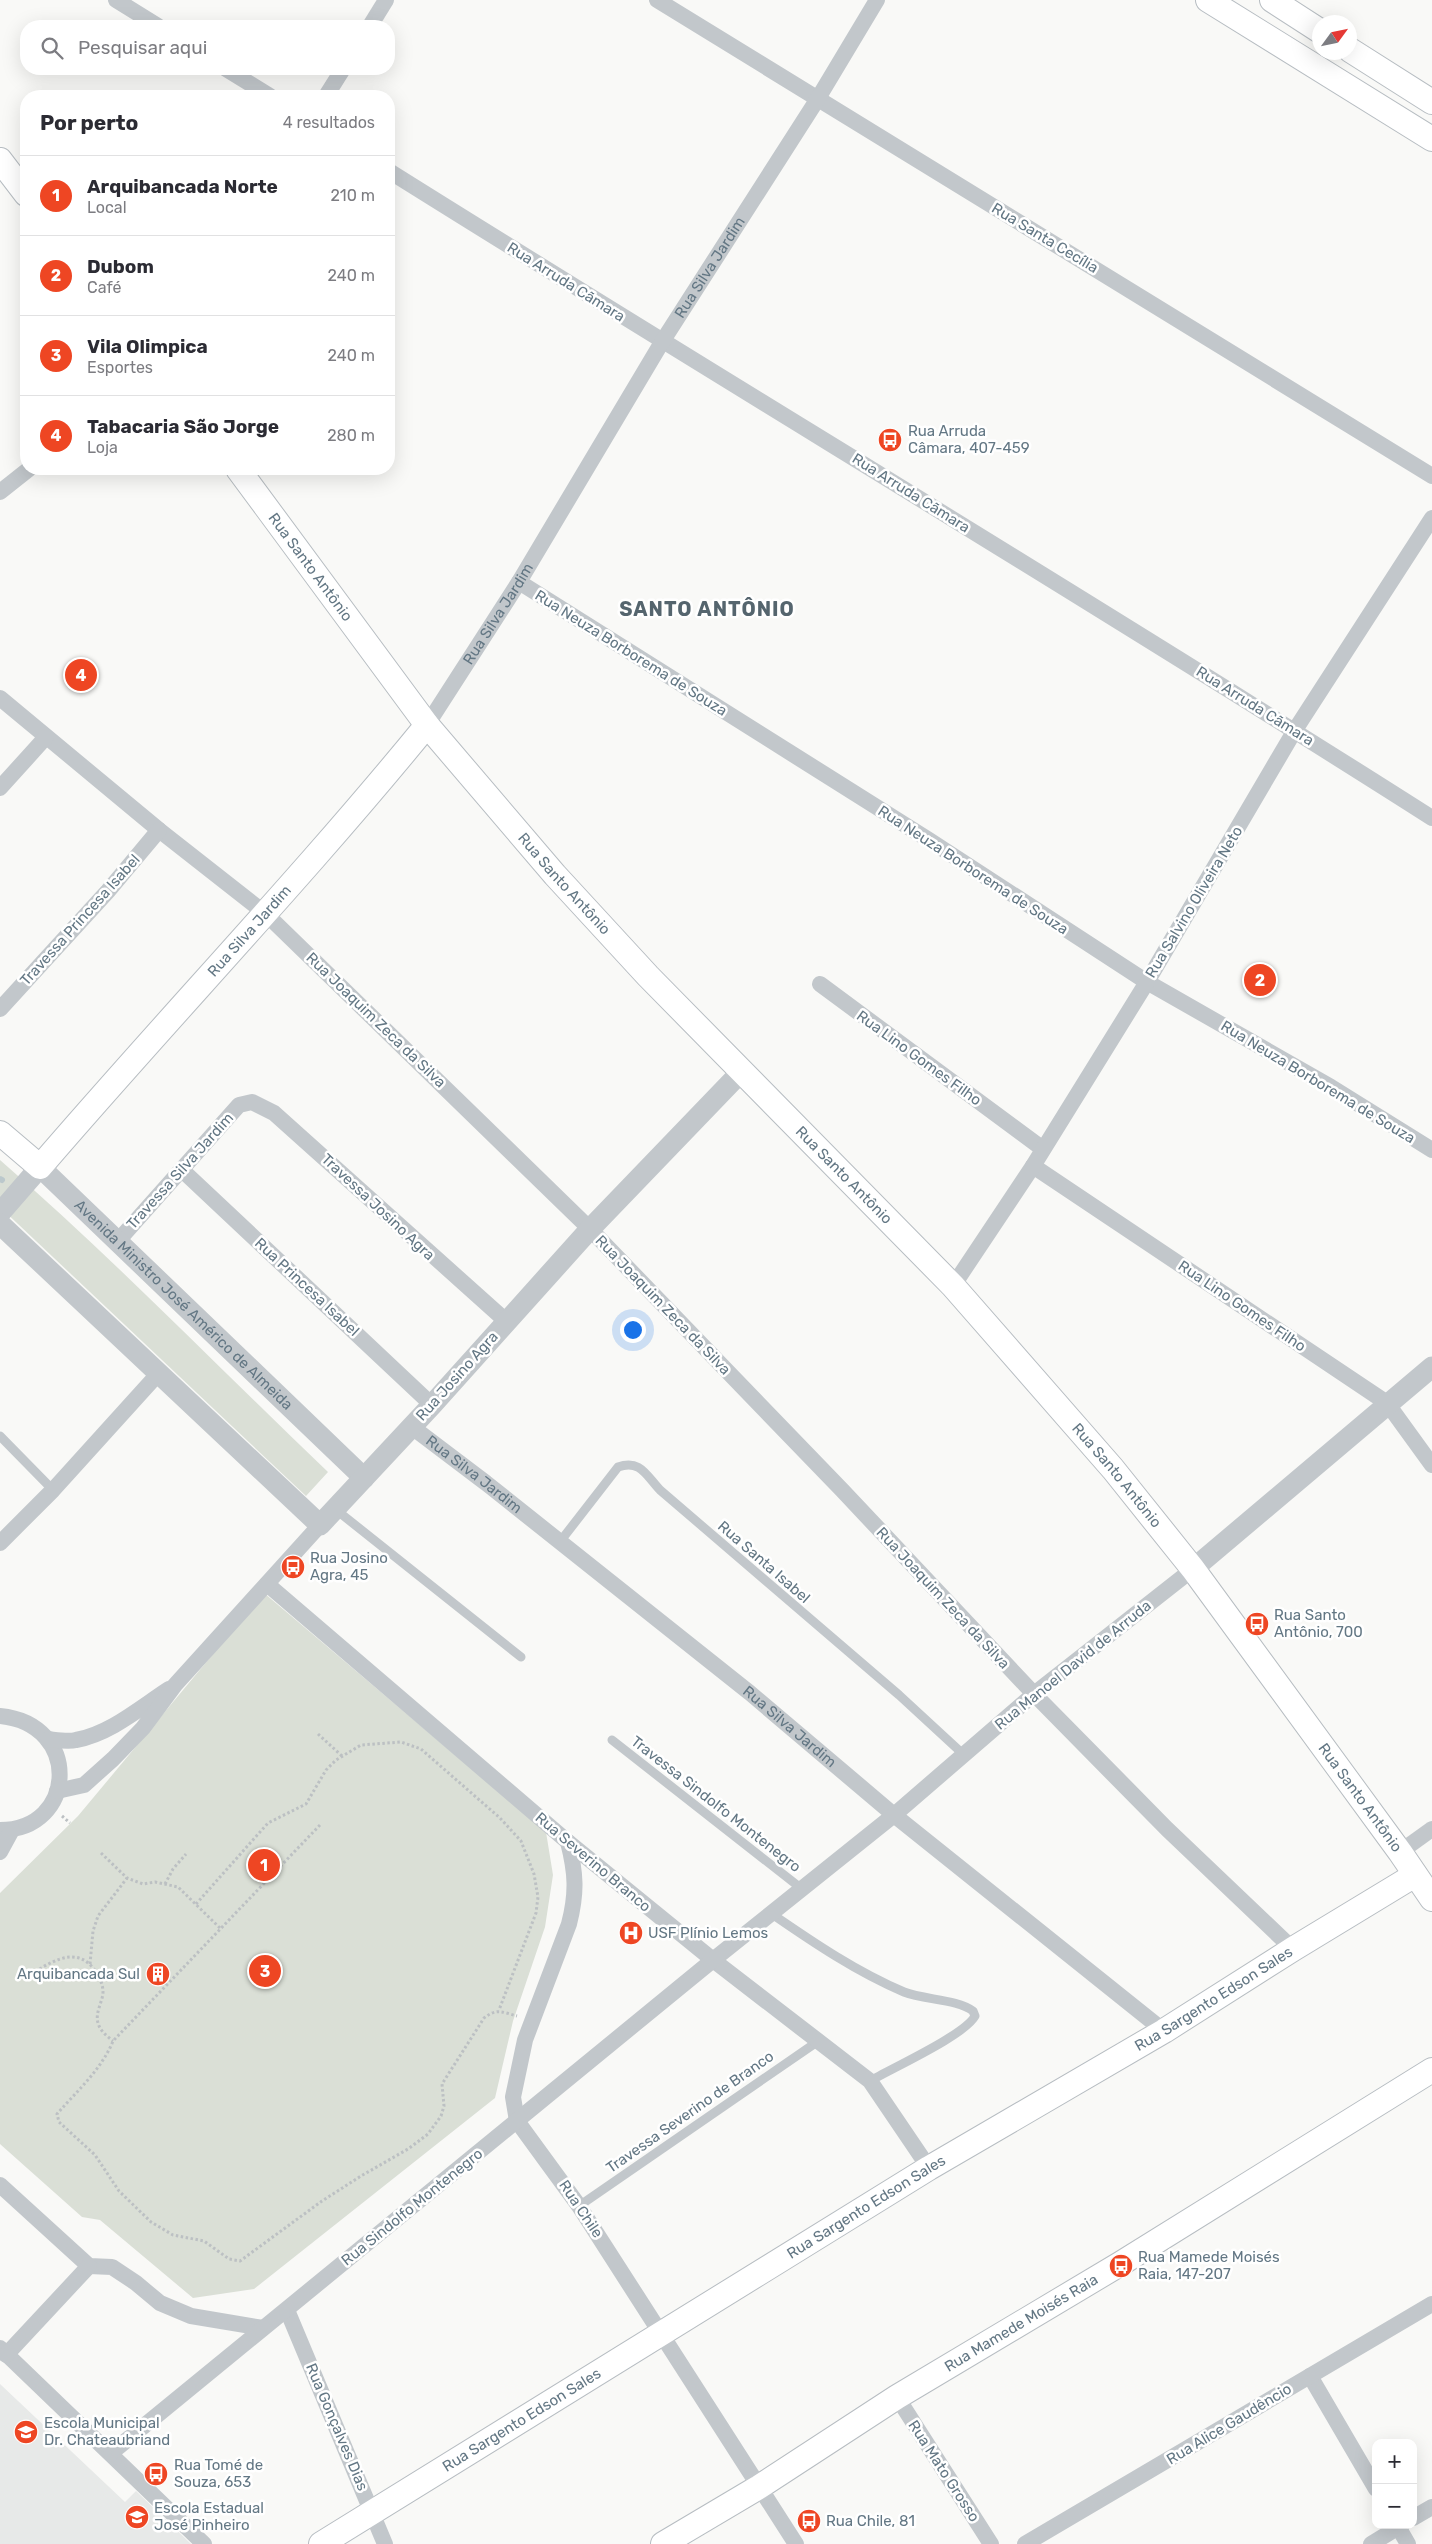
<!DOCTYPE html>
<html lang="pt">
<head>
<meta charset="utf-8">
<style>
	:root { --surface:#fff; --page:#f7f7f7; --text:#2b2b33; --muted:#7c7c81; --line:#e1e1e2; --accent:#ee4623 }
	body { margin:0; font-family:Rubik,sans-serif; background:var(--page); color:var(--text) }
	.controls { position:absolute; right:15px; bottom:15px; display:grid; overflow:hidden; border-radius:10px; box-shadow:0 5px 20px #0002 }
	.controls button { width:45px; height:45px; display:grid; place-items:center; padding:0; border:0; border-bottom:1px solid var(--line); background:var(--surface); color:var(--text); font:25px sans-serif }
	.compass { position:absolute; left:1312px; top:15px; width:45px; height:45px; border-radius:50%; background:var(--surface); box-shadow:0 5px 20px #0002; rotate:57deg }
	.you { position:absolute; left:632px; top:1329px; width:18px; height:18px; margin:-12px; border:4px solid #fff; border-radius:50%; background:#1a73e8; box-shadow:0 0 0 8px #1a73e833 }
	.badge { display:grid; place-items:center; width:32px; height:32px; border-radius:50%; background:var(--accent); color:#fff; font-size:16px; font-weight:700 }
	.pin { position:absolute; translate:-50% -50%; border:2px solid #fff; box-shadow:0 1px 5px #0006 }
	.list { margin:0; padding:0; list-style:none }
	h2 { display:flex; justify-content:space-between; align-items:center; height:65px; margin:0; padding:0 20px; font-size:21px }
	h2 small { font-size:16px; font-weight:400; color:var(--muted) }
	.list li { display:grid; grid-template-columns:32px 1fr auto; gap:15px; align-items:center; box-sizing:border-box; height:80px; padding:0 20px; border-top:1px solid var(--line) }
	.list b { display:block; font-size:19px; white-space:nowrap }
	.list p { margin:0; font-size:16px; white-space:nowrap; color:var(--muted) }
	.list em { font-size:16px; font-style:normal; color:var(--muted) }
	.icon { flex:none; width:28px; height:28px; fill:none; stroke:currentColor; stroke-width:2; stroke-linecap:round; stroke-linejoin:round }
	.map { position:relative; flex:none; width:1432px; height:2544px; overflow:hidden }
	.search { position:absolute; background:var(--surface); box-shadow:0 5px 20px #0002; left:20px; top:20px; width:375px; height:55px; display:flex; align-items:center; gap:12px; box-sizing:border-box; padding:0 18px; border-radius:20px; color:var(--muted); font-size:19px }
	.panel { position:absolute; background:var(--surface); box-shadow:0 5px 20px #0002; left:20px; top:90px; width:375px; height:385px; border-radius:20px }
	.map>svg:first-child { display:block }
</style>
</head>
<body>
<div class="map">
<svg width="1432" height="2544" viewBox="0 0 1432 2544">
	<rect width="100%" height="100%" fill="#f9f9f7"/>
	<path fill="#e7e9e8" d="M0 2384 125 2502 136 2491 191 2544H0Z"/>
	<g fill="#dadfd6">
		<path d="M0 1160C114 1259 219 1368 328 1472L306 1496 0 1207Z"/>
		<path d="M264 1593 546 1832 553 1875 545 1927 513 2021 495 2098 254 2289 193 2298 100 2220 82 2217 0 2144V1893L78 1816Z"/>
	</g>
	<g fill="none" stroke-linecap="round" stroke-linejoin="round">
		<path stroke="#bbc8cc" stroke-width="6" d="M0 1179 2 1180"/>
		<g stroke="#b7bdc2" stroke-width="26">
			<g id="secondary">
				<path d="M1208 0 1432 139"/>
				<path d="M1272 0 1320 31"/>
				<path d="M1350 50 1432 102"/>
				<path d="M0 160 26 194"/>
				<path id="s4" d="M238 469 427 725 555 875 648 976 953 1286 1113 1469 1193 1569 1400 1852 1432 1899"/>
				<path id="s5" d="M0 1133 40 1167C167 1019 303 877 427 725"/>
				<path id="s6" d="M321 2544 929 2168 1164 2031 1293 1949 1415 1875"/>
				<path id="s7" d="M663 2544 759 2487 897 2397 1120 2264 1432 2070"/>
			</g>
		</g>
		<g stroke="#bcc0c3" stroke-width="3" stroke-dasharray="2.5 2.5" stroke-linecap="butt">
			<path d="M318 1734 342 1756"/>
			<path d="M62 1816 70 1823"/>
			<path d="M320 1825 113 2041C102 2069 76 2092 57 2114L59 2122 95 2155 119 2191 151 2222 173 2235 204 2241 229 2259 240 2261 322 2201 361 2176 408 2149 428 2134 441 2116 444 2106 442 2084 484 2018C497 2008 502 2012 517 2016"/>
			<path d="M101 1853 127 1878 143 1884 155 1882 178 1887 221 1929"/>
			<path d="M165 1884 173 1869 186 1854"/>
			<path d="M196 1904 268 1823 306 1804 326 1770 336 1760 361 1745 401 1742 421 1749 500 1818 521 1841 534 1874 538 1897 536 1913 499 2010"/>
			<path d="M90 1964 93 1931 98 1916 127 1878"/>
			<path d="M27 1977C46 1965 74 1944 93 1968 99 1976 103 1983 103 1993 102 2003 95 2013 98 2023 100 2031 107 2036 113 2041"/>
		</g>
		<g stroke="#c2c7cb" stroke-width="9">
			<path d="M0 1436 53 1490"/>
			<path d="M335 1509 521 1657"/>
			<path d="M559 1543 618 1467C640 1459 646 1475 660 1490L899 1695 963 1754"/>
			<path d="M612 1740 802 1889"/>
			<path d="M772 1914C814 1943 857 1972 904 1992 924 2000 957 1999 973 2011L975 2016C965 2035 892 2068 870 2081"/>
			<path d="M579 2206 817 2042"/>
		</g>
		<g stroke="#c2c7cb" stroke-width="16">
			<path d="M116 0 158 26"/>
			<path d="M657 0 1432 476"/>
			<path d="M370 26 386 0"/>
			<path d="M226 69 270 96"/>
			<path d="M326 96 343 69"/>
			<path d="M389 171C735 388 1087 598 1432 818"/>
			<path d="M0 492 29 469"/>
			<path d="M519 582 929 840 1147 982 1331 1087 1432 1150"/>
			<path d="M0 698 159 830 266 914 590 1229 842 1490 1034 1694 1167 1829 1293 1949"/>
			<path id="s1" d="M427 725 519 582 662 342 817 100 877 0"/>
			<path d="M0 788 46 737"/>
			<path d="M820 984 1043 1149"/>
			<path d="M0 1009 108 891 159 830"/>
			<path d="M1033 1166 1387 1403 1432 1465"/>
			<path d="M182 1170 432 1405"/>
			<path d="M117 1242 239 1105 252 1102 274 1113 506 1321"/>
			<path d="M953 1286 1033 1166 1147 982 1295 730 1432 518"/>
			<path id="s2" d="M412 1427 486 1483 750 1693 894 1815 1164 2031"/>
			<path d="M0 1543 53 1490 158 1374"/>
			<path d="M267 1584 568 1842 713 1960 870 2081 929 2168"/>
			<path d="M0 1716C82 1724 77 1830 0 1830"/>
			<path d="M48 1739C57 1740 68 1742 76 1740 110 1734 141 1707 169 1689"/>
			<path d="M57 1791 84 1785 113 1759 143 1728 175 1685 320 1525"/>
			<path d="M568 1842C576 1873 577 1893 569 1924L525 2040 513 2097 517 2121 579 2206 796 2544"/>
			<path d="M0 1852 12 1830"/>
			<path d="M1400 1852 1432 1829"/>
			<path d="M0 2185 89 2266 112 2267 136 2283 160 2303 191 2316 263 2328"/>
			<path d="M287 2310 385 2544"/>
			<path d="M0 2348 204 2544"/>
			<path d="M6 2355 89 2266"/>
			<path d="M1310 2376 1376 2489"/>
			<path d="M897 2397 991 2544"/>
			<path d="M111 2453 713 1960 894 1815 1034 1694 1193 1569"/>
			<path d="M1413 2518 1432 2507"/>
			<path d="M1397 2525 1408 2544"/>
			<path d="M1025 2544 1432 2304"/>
			<path d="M1371 2544 1402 2525"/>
		</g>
		<g stroke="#c2c7cb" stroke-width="21">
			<path id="s3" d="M0 1213 40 1167 364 1478"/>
			<path d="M0 1224 320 1525 432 1405 590 1229 742 1071"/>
			<path d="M1193 1569 1432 1367"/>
		</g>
		<use href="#secondary" stroke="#fff" stroke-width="24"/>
	</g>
	<defs>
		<g id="bus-disc" transform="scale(1.25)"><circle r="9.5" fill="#ee4623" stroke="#fff"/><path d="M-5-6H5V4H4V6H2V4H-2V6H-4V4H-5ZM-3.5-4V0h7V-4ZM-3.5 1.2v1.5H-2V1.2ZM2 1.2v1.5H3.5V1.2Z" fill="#fff"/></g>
		<g id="hospital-disc" transform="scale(1.25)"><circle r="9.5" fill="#ee4623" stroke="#fff"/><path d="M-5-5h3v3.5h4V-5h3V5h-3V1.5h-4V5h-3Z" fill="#fff"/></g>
		<g id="building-disc" transform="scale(1.25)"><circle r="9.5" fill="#ee4623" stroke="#fff"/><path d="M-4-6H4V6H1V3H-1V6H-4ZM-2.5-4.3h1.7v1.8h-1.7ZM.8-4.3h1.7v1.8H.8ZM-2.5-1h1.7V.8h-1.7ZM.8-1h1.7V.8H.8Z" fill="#fff"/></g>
		<g id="school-disc" transform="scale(1.25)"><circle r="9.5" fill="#ee4623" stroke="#fff"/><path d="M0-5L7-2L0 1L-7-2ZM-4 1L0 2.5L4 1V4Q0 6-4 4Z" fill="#fff"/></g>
	</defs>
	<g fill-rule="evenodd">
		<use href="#bus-disc" x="890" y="440"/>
		<use href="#bus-disc" x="293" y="1567"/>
		<use href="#bus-disc" x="1257" y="1624"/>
		<use href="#hospital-disc" x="631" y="1933"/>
		<use href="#building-disc" x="158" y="1974"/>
		<use href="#bus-disc" x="1121" y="2266"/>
		<use href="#school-disc" x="26" y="2432"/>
		<use href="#bus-disc" x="156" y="2474"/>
		<use href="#school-disc" x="137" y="2517"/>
		<use href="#bus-disc" x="809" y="2521"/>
	</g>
	<g text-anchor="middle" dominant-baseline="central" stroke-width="5" stroke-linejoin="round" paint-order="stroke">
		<g font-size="15" fill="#637784" stroke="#fff">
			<text transform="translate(1045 238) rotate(31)">Rua Santa Cecília</text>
			<text stroke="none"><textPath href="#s1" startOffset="538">Rua Silva Jardim</textPath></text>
			<text transform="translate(566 282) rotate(32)">Rua Arruda Cãmara</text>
			<text transform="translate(911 493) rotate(32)">Rua Arruda Cãmara</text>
			<text stroke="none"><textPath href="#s4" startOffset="122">Rua Santo Antônio</textPath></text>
			<text stroke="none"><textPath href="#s1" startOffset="132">Rua Silva Jardim</textPath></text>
			<text transform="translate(631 653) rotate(32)">Rua Neuza Borborema de Souza</text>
			<text transform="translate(1255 706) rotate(32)">Rua Arruda Cãmara</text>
			<text transform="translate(973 870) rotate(33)">Rua Neuza Borborema de Souza</text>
			<text stroke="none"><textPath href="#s4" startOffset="528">Rua Santo Antônio</textPath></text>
			<text transform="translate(1194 902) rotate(-59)">Rua Salvino Oliveira Neto</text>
			<text transform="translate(80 920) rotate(-48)">Travessa Princesa Isabel</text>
			<text stroke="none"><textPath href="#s5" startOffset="368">Rua Silva Jardim</textPath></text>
			<text transform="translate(376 1020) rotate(44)">Rua Joaquim Zeca da Silva</text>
			<text transform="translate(919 1058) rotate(36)">Rua Lino Gomes Filho</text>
			<text transform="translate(1318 1082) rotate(31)">Rua Neuza Borborema de Souza</text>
			<text transform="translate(180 1171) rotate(-48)">Travessa Silva Jardim</text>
			<text stroke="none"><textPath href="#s4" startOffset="932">Rua Santo Antônio</textPath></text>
			<text transform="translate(378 1207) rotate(43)">Travessa Josino Agra</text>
			<text transform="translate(307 1287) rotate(43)">Rua Princesa Isabel</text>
			<text stroke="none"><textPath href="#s3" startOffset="260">Avenida Ministro José Américo de Almeida</textPath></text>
			<text transform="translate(663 1305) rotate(46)">Rua Joaquim Zeca da Silva</text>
			<text transform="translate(1242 1306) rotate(34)">Rua Lino Gomes Filho</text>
			<text transform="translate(457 1376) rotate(-48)">Rua Josino Agra</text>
			<text stroke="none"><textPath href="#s2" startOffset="78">Rua Silva Jardim</textPath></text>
			<text stroke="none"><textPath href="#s4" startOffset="1338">Rua Santo Antônio</textPath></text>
			<text transform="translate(764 1562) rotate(41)">Rua Santa Isabel</text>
			<text transform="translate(943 1598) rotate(47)">Rua Joaquim Zeca da Silva</text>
			<text transform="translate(1073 1665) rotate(-39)">Rua Manoel David de Arruda</text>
			<text stroke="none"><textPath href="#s2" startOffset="482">Rua Silva Jardim</textPath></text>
			<text stroke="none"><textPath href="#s4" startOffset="1742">Rua Santo Antônio</textPath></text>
			<text transform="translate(716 1804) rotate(38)">Travessa Sindolfo Montenegro</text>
			<text transform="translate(593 1862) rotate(40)">Rua Severino Branco</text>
			<text stroke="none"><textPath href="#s6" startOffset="1046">Rua Sargento Edson Sales</textPath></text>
			<text transform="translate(690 2112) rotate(-35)">Travessa Severino de Branco</text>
			<text transform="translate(412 2207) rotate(-39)">Rua Sindolfo Montenegro</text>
			<text stroke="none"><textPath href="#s6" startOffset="641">Rua Sargento Edson Sales</textPath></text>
			<text transform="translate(581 2209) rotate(56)">Rua Chile</text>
			<text stroke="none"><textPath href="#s7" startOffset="421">Rua Mamede Moisés Raia</textPath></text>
			<text stroke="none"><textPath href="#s6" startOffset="236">Rua Sargento Edson Sales</textPath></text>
			<text transform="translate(1229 2424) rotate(-31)">Rua Alice Gaudêncio</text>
			<text transform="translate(337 2427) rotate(67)">Rua Gonçalves Dias</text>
			<text transform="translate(944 2471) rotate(57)">Rua Mato Grosso</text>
		</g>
		<g font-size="15" fill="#637784" stroke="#fff" text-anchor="start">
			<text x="908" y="431">Rua Arruda<tspan x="908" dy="17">Câmara, 407-459</tspan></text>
			<text x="310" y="1558">Rua Josino<tspan x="310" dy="17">Agra, 45</tspan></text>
			<text x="1274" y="1615">Rua Santo<tspan x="1274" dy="17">Antônio, 700</tspan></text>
			<text x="648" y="1933">USF Plínio Lemos</text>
			<text x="140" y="1974" text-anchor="end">Arquibancada Sul</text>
			<text x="1138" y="2257">Rua Mamede Moisés<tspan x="1138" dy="17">Raia, 147-207</tspan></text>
			<text x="44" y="2423">Escola Municipal<tspan x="44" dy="17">Dr. Chateaubriand</tspan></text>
			<text x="174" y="2465">Rua Tomé de<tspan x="174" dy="17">Souza, 653</tspan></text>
			<text x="154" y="2508">Escola Estadual<tspan x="154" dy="17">José Pinheiro</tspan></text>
			<text x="826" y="2521">Rua Chile, 81</text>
		</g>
		<g font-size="20" font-weight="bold" letter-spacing="1" fill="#55656e" stroke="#fff">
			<text x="707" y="609">SANTO ANTÔNIO</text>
		</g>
	</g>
</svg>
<div class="controls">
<button>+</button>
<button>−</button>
</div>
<svg class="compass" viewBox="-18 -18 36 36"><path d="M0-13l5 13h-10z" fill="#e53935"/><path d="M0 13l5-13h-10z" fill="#7c7c81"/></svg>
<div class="you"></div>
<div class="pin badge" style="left:264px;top:1865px">1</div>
<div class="pin badge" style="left:1260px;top:980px">2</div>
<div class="pin badge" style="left:265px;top:1971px">3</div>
<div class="pin badge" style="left:81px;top:675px">4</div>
<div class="search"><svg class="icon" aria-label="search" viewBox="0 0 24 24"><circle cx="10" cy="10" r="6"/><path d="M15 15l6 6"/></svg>Pesquisar aqui</div>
<section class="panel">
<h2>Por perto<small>4 resultados</small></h2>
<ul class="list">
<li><span class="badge">1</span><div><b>Arquibancada Norte</b><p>Local</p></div><em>210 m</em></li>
<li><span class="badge">2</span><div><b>Dubom</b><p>Café</p></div><em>240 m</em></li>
<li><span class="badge">3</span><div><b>Vila Olimpica</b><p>Esportes</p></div><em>240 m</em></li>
<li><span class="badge">4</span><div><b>Tabacaria São Jorge</b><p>Loja</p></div><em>280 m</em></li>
</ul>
</section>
</div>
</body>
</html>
